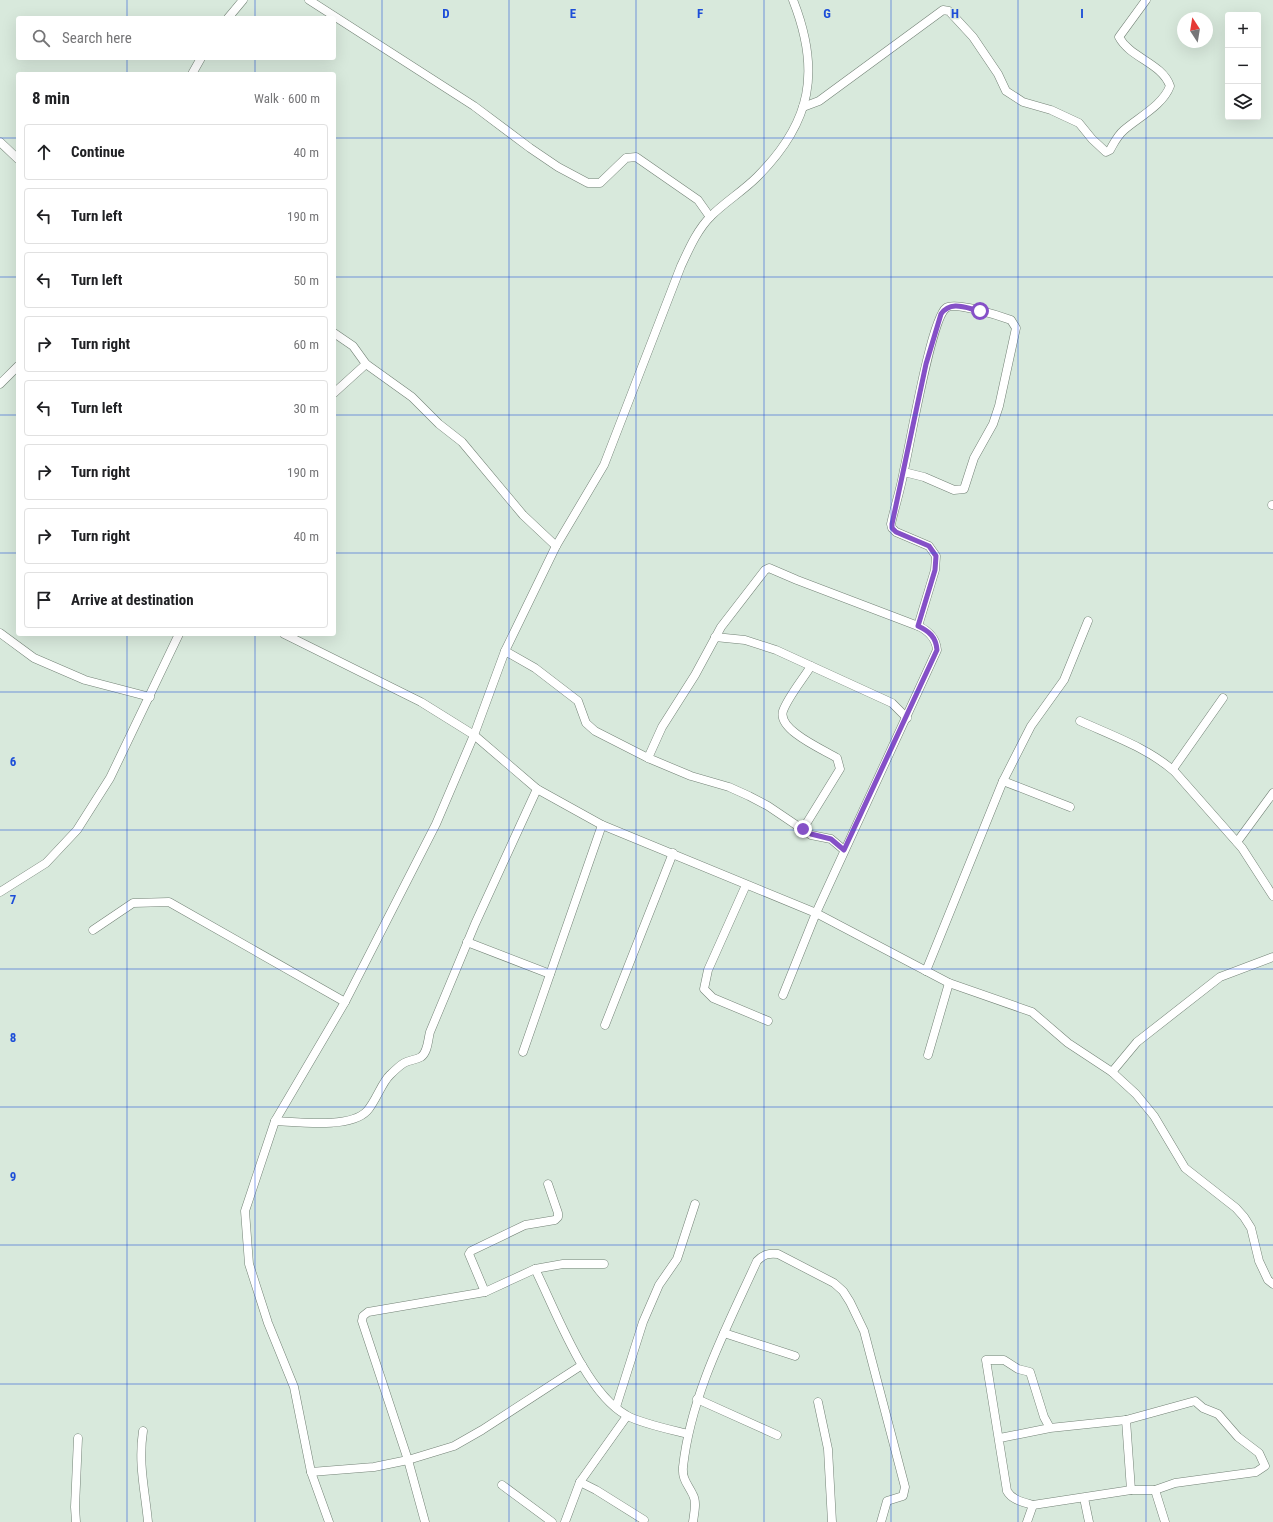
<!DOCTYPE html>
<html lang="en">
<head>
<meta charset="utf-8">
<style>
	:root { --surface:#fff; --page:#f2f2f2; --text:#202124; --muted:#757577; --line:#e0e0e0 }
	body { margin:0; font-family:"Roboto Condensed",sans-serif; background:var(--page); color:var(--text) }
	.controls { position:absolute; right:12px; top:12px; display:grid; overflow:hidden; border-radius:4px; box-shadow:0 4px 16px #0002 }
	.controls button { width:36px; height:36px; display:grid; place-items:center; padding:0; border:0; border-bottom:1px solid var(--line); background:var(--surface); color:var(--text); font:20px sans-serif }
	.compass { position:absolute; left:1177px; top:12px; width:36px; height:36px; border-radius:50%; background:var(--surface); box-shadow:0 4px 16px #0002; rotate:348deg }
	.stop { position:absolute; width:12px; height:12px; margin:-9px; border:3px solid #8550c7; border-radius:50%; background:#fff }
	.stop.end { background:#8550c7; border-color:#fff; box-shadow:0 1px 4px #0008 }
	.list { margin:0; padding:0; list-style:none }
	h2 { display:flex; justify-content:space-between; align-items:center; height:52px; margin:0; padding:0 16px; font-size:17px }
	h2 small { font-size:13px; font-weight:400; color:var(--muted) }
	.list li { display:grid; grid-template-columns:26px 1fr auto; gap:12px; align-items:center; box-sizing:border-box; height:56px; margin:0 8px 8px; padding:0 8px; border:1px solid var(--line); border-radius:4px }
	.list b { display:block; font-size:15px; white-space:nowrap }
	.list em { font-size:13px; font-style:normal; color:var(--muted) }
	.icon { flex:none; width:22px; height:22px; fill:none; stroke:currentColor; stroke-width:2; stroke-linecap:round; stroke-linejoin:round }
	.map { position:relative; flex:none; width:1273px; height:1522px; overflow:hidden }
	.search { position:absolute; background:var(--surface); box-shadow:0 4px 16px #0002; left:16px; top:16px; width:320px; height:44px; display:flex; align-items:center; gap:10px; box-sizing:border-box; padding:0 14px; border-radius:4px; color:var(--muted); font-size:15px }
	.panel { position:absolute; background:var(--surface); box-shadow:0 4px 16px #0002; left:16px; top:72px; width:320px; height:564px; border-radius:4px }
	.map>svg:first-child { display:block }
</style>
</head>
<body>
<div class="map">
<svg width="1273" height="1522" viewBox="0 0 1273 1522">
	<rect width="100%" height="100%" fill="#d8e9dc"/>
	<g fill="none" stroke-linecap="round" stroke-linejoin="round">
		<g stroke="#738276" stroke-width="9">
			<g id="minor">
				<path d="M309 0 474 106 530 148 558 167 588 183H600L626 158 636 157 698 200 710 217"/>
				<path d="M228 18 243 0"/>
				<path d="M192 74 201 58"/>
				<path d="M803 107 819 101 943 10 949 11 973 37 998 74 1006 91 1023 102 1051 110 1079 123 1092 139 1106 152 1110 150C1114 143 1117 136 1124 130 1139 117 1163 105 1170 86 1162 63 1130 58 1119 37L1146 0"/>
				<path d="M0 142 18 159"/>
				<path d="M334 333 353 346 366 364 412 397 439 424 462 442 523 515 556 546"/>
				<path d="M0 384 18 366"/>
				<path d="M334 393 366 364"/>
				<path d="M904 472 924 477 954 490 964 489 974 458 993 424 999 406 1016 328 1011 320C1000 316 954 301 946 308 931 319 910 445 904 470 901 488 895 506 891 524L892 528 896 532 929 546 936 556 935 570 918 626"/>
				<path d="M1272 505H1273"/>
				<path d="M0 633 34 658 85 680 150 697"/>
				<path d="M284 634 421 702 474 735 537 789 602 825 816 913 949 983 1032 1012 1068 1043 1112 1072 1136 1094 1154 1116 1185 1168 1236 1208 1244 1217 1251 1228 1259 1261 1268 1280 1273 1284"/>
				<path d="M715 637 745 640 776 650 892 703 907 718"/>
				<path d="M505 651 535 668 578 701 586 723 595 731 648 758 691 776 729 787 749 796 768 806 811 835 831 839 844 850"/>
				<path d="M1080 721C1113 736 1148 748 1175 772L1242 848 1273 896"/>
				<path d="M648 758 662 727 695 675 721 627 765 570 769 568 797 580 918 626C929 631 936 638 937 650L816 913 783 995"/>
				<path d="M1173 769 1223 698"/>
				<path d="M1003 781 1070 807"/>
				<path d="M803 829 840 769 837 758C824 750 777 730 783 711 788 697 803 679 811 666"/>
				<path d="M1237 842 1273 793"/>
				<path d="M746 885 708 970 704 989 713 998 768 1021"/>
				<path d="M0 892 46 863 77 830 110 778 179 634"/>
				<path d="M93 930 133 903 169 902 345 1002"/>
				<path d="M467 942 550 974"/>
				<path d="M926 971 1003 781 1031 726 1064 680 1088 621"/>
				<path d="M605 1025 673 853"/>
				<path d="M523 1052 602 825"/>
				<path d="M928 1055 949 983"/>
				<path d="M1112 1072 1137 1042 1220 977 1273 957"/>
				<path d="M275 1121C298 1122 350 1129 367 1111 376 1101 382 1082 390 1075 394 1071 399 1066 404 1063 409 1060 416 1060 421 1057 428 1052 428 1039 430 1032L475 924 537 789"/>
				<path d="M535 1269C556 1311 585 1392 626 1415 639 1423 672 1430 688 1434"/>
				<path d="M485 1292 469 1254 471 1251 525 1225 555 1220 558 1217V1213L548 1184"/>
				<path d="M724 1333 795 1356"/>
				<path d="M697 1399 777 1435"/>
				<path d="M818 1402 828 1449 832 1522"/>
				<path d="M616 1407 643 1322 659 1285 677 1259 695 1204"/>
				<path d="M1126 1420 1131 1490"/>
				<path d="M143 1431C138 1464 145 1490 148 1522"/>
				<path d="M1000 1438 1050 1428 1126 1420 1195 1401 1203 1408 1218 1414 1238 1437 1259 1453 1265 1466 1256 1472 1175 1483 1155 1490H1131L1033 1505C1023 1502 1012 1500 1007 1491L986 1360H1004L1018 1369 1030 1372 1044 1417 1050 1428"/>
				<path d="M311 1472 374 1467 408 1460 454 1446 482 1430 582 1365"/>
				<path d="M580 1482 596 1490 644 1520"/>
				<path d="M502 1485 552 1522"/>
				<path d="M1155 1490 1165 1522"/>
				<path d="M1084 1498 1089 1522"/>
				<path d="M76 1522 75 1507 78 1438"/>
				<path d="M329 1522 311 1472 294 1387 268 1323 249 1264 245 1211 275 1121 345 1002 436 824 474 735 505 651 556 546 604 465 681 266C689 249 697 230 711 216 725 202 743 191 757 177 812 122 821 71 793 0"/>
				<path d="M425 1522 408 1460 362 1321 363 1316 368 1312 485 1292 535 1269 563 1264H604"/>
				<path d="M565 1522 580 1482 627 1416"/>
				<path d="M693 1522C694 1514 697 1502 693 1495 688 1484 682 1480 683 1467 691 1394 727 1327 757 1261 764 1254 769 1253 778 1254L834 1283 843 1291 850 1302 864 1331 905 1487 903 1496 887 1501 881 1522"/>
				<path d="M1027 1522 1033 1505"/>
			</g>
		</g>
		<use href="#minor" stroke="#fff" stroke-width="8"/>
	</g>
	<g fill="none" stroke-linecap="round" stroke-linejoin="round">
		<path stroke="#8550c7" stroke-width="5" d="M803 829 811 834 831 839 844 850 937 650C936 637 929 631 918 626L935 570 936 556 929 546 896 532 892 528V524L926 364 941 314C951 300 966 308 980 311"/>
	</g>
	<path fill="none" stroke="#1d4ed8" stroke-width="1" stroke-opacity="0.55" d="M127 0V18M255 0V18M382 0V1522M509 0V1522M636 0V1522M764 0V1522M891 0V1522M1018 0V1522M1146 0V1522M127 58V74M255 58V74M0 138H18M334 138H1273M0 277H18M334 277H1273M0 415H18M334 415H1273M0 553H18M334 553H1273M127 634V1522M255 634V1522M0 692H1273M0 830H1273M0 969H1273M0 1107H1273M0 1245H1273M0 1384H1273"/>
	<g font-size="13" text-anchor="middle" font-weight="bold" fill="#1d4ed8" stroke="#d8e9dc" stroke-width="3" stroke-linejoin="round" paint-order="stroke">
		<text x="446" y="18">D</text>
		<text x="573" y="18">E</text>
		<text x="700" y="18">F</text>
		<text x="827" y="18">G</text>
		<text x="955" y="18">H</text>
		<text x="1082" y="18">I</text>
		<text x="13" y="766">6</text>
		<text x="13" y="904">7</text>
		<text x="13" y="1042">8</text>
		<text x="13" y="1181">9</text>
	</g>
</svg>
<div class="controls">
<button>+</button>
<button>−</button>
<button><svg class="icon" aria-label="layers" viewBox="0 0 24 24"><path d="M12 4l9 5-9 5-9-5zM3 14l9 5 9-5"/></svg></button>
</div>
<svg class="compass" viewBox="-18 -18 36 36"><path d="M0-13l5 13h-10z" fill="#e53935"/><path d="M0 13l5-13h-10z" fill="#757577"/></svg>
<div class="stop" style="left:980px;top:311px"></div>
<div class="stop end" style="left:803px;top:829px"></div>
<div class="search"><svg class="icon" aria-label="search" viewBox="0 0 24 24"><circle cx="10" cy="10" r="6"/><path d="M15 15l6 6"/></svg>Search here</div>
<section class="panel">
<h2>8 min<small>Walk · 600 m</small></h2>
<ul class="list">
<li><svg class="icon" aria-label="ahead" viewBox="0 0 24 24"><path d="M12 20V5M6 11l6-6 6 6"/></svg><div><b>Continue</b></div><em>40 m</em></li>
<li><svg class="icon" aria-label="left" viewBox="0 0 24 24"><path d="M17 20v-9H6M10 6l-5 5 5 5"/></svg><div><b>Turn left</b></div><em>190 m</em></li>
<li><svg class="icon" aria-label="left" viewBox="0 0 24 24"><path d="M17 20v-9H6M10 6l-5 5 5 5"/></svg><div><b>Turn left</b></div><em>50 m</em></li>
<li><svg class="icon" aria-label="right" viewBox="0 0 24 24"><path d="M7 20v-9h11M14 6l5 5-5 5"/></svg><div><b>Turn right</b></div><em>60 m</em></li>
<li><svg class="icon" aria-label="left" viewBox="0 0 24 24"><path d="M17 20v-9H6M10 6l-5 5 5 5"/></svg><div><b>Turn left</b></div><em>30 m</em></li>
<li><svg class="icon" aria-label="right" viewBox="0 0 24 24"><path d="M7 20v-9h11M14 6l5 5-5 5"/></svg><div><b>Turn right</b></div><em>190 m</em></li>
<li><svg class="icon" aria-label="right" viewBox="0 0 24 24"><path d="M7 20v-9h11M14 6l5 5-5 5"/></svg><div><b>Turn right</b></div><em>40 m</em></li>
<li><svg class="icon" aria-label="arrive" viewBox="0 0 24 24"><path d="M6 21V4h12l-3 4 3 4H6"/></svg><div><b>Arrive at destination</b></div></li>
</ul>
</section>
</div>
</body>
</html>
